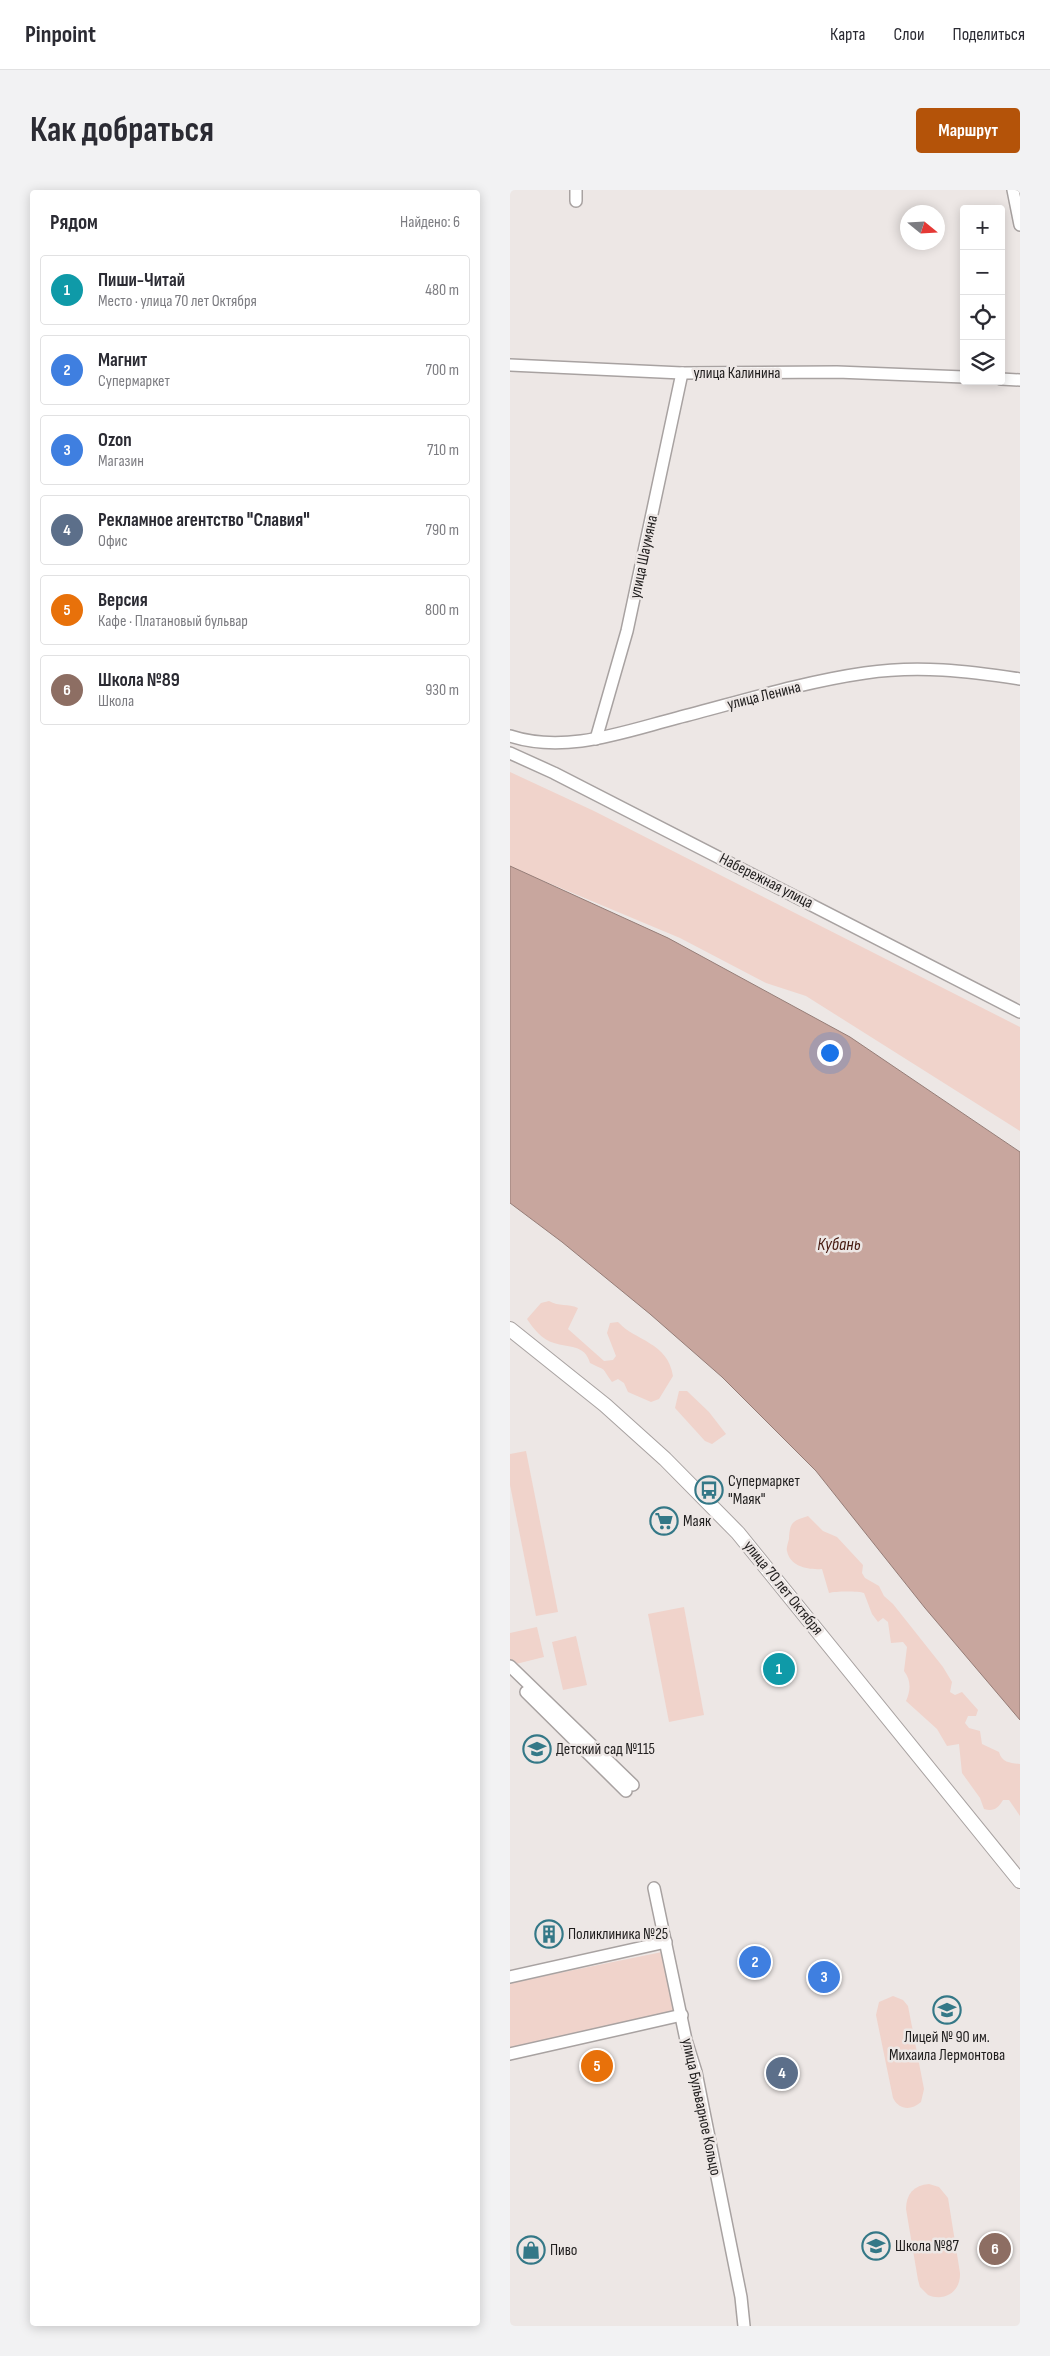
<!DOCTYPE html>
<html lang="ru">
<head>
<meta charset="utf-8">
<style>
	:root { --surface:#fff; --page:#f2f2f3; --text:#2b2b33; --muted:#7c7c81; --line:#e1e1e2; --accent:#b45309 }
	body { margin:0; font-family:"Sofia Sans Condensed",sans-serif; background:var(--page); color:var(--text) }
	.controls { position:absolute; right:15px; top:15px; display:grid; overflow:hidden; border-radius:5px; box-shadow:0 2px 12px #0003 }
	.controls button { width:45px; height:45px; display:grid; place-items:center; padding:0; border:0; border-bottom:1px solid var(--line); background:var(--surface); color:var(--text); font:25px sans-serif }
	.compass { position:absolute; left:390px; top:15px; width:45px; height:45px; border-radius:50%; background:var(--surface); box-shadow:0 2px 12px #0003; rotate:108deg }
	.you { position:absolute; left:319px; top:862px; width:18px; height:18px; margin:-12px; border:4px solid #fff; border-radius:50%; background:#1a73e8; box-shadow:0 0 0 8px #1a73e833 }
	.badge { display:grid; place-items:center; width:32px; height:32px; border-radius:50%; background:var(--accent); color:#fff; font-size:16px; font-weight:700 }
	.pin { position:absolute; translate:-50% -50%; border:2px solid #fff; box-shadow:0 1px 5px #0006 }
	.list { margin:0; padding:0; list-style:none }
	h2 { display:flex; justify-content:space-between; align-items:center; height:65px; margin:0; padding:0 20px; font-size:21px }
	h2 small { font-size:16px; font-weight:400; color:var(--muted) }
	.list li { display:grid; grid-template-columns:32px 1fr auto; gap:15px; align-items:center; box-sizing:border-box; height:70px; margin:0 10px 10px; padding:0 10px; border:1px solid var(--line); border-radius:5px }
	.list b { display:block; font-size:19px; white-space:nowrap }
	.list p { margin:0; font-size:16px; white-space:nowrap; color:var(--muted) }
	.list em { font-size:16px; font-style:normal; color:var(--muted) }
	.icon { flex:none; width:28px; height:28px; fill:none; stroke:currentColor; stroke-width:2; stroke-linecap:round; stroke-linejoin:round }
	.map { position:relative; flex:none; width:510px; height:2136px; overflow:hidden; border-radius:5px }
	header { display:flex; align-items:center; gap:30px; box-sizing:border-box; height:70px; padding:0 25px; background:var(--surface); border-bottom:1px solid var(--line) }
	header strong { font-size:24px }
	nav { display:flex; gap:28px; margin-inline-start:auto; font-size:18px }
	.intro { display:flex; align-items:center; justify-content:space-between; box-sizing:border-box; height:120px; padding:0 30px }
	h1 { margin:0; font-size:35px }
	.button { padding:12px 22px; border-radius:5px; background:var(--accent); color:#fff; font-size:18px; font-weight:700 }
	main { display:flex; gap:30px; padding:0 30px }
	aside { flex:1; background:var(--surface); border-radius:5px; box-shadow:0 2px 12px #0003 }
	.map>svg:first-child { display:block }
</style>
</head>
<body>
<header>
<strong>Pinpoint</strong>
<nav><a>Карта</a><a>Слои</a><a>Поделиться</a></nav>
</header>
<div class="intro"><h1>Как добраться</h1><a class="button">Маршрут</a></div>
<main>
<aside>
<h2>Рядом<small>Найдено: 6</small></h2>
<ul class="list">
<li><span class="badge" style="background:#0f9aa8">1</span><div><b>Пиши-Читай</b><p>Место · улица 70 лет Октября</p></div><em>480 m</em></li>
<li><span class="badge" style="background:#3f7fe0">2</span><div><b>Магнит</b><p>Супермаркет</p></div><em>700 m</em></li>
<li><span class="badge" style="background:#3f7fe0">3</span><div><b>Ozon</b><p>Магазин</p></div><em>710 m</em></li>
<li><span class="badge" style="background:#5c6f8a">4</span><div><b>Рекламное агентство &quot;Славия&quot;</b><p>Офис</p></div><em>790 m</em></li>
<li><span class="badge" style="background:#e8710a">5</span><div><b>Версия</b><p>Кафе · Платановый бульвар</p></div><em>800 m</em></li>
<li><span class="badge" style="background:#8d6e63">6</span><div><b>Школа №89</b><p>Школа</p></div><em>930 m</em></li>
</ul>
</aside>
<div class="map">
<svg width="510" height="2136" viewBox="0 0 510 2136">
	<rect width="100%" height="100%" fill="#ede7e5"/>
	<g fill="#f0d3cb">
		<path d="M0 582 84 621 510 837V941L296 806 256 793 170 748 34 691 0 679Z"/>
		<path d="M39 1111C49 1117 58 1113 68 1118L58 1139 94 1171 103 1170 106 1166 97 1143 100 1133 108 1132C125 1151 158 1152 163 1186L149 1209 141 1212 118 1202 114 1193 108 1189 102 1192C90 1175 98 1182 80 1173 75 1154 58 1158 44 1153 32 1150 23 1138 17 1129L31 1113Z"/>
		<path d="M169 1201H177L199 1222 216 1244 202 1254 195 1251 165 1218Z"/>
		<path d="M16 1261 48 1422 26 1426 0 1295V1264Z"/>
		<path d="M298 1326 313 1341 327 1347 353 1375 352 1383 355 1388 369 1396 374 1406 383 1414 433 1477 442 1492 440 1502 445 1505 452 1502 468 1520 466 1526H458L455 1533 459 1538 470 1541 472 1554 489 1562C492 1573 501 1573 510 1574V1626L499 1610H493C488 1618 484 1622 474 1619L470 1608 452 1583 449 1554 437 1556 427 1539 396 1511C401 1500 401 1490 394 1481L397 1457 393 1452 381 1453 378 1432 373 1428 368 1432 362 1424 354 1403C349 1401 325 1401 319 1403L312 1379C299 1380 280 1377 277 1361 276 1358 278 1353 279 1349 280 1332 282 1331 298 1326Z"/>
		<path d="M174 1417 194 1525 159 1532 138 1424Z"/>
		<path d="M27 1437 34 1467 2 1475 0 1472V1443Z"/>
		<path d="M66 1446 77 1495 53 1500 42 1452Z"/>
		<path d="M152 1762 165 1822 0 1858V1793Z"/>
		<path d="M383 1806 393 1810 398 1816 414 1899 411 1912C401 1921 389 1920 383 1908L366 1825 369 1812Z"/>
		<path d="M419 1994 429 1997 438 2008 450 2083C451 2102 434 2112 418 2105L410 2097 408 2090 396 2019C396 2004 404 1995 419 1994Z"/>
	</g>
	<path fill="#c8a69e" stroke="#957d77" d="M0 676 158 748 340 847 510 962V1530L415 1418 306 1281 212 1187 140 1124 52 1052 0 1013Z"/>
	<g fill="none" stroke-linecap="round" stroke-linejoin="round">
		<g stroke="#a8a2a1" stroke-width="14">
			<g id="minor">
				<path d="M503 0 510 35"/>
				<path d="M66 11V0"/>
				<path d="M0 175 172 183 327 182 454 187"/>
				<path d="M491 189 510 190"/>
				<path d="M0 546C55 564 113 542 167 528 229 512 292 492 355 483 408 475 458 481 510 489"/>
				<path d="M86 549 117 441 172 183"/>
				<path d="M0 563 44 583 510 822"/>
				<path d="M0 1476 123 1595"/>
				<path d="M16 1502 116 1601"/>
				<path d="M144 1698 176 1850 186 1882 231 2107 234 2136"/>
				<path d="M0 1787 156 1752"/>
				<path d="M0 1864 172 1825"/>
			</g>
		</g>
		<g stroke="#a8a2a1" stroke-width="16">
			<path id="major" d="M0 1139 95 1215 155 1269 228 1343 510 1691"/>
		</g>
		<use href="#minor" stroke="#fff" stroke-width="11"/>
		<use href="#major" stroke="#fff" stroke-width="14"/>
	</g>
	<defs>
		<g id="bus-ring" transform="scale(1.4375)"><circle r="9.5" fill="#ede7e5" stroke="#347887" stroke-width="1.5"/><path d="M-5-6H5V4H4V6H2V4H-2V6H-4V4H-5ZM-3.5-4V0h7V-4ZM-3.5 1.2v1.5H-2V1.2ZM2 1.2v1.5H3.5V1.2Z" fill="#347887"/></g>
		<g id="supermarket-ring" transform="scale(1.4375)"><circle r="9.5" fill="#ede7e5" stroke="#347887" stroke-width="1.5"/><path d="M-6-5.5h2.5l.6 2H6L4.5 2H-2.5L-4.4-4H-6ZM-1.5 3.2a1.3 1.3 0 1 0 .1 0ZM3 3.2a1.3 1.3 0 1 0 .1 0Z" fill="#347887"/></g>
		<g id="school-ring" transform="scale(1.4375)"><circle r="9.5" fill="#ede7e5" stroke="#347887" stroke-width="1.5"/><path d="M0-5L7-2L0 1L-7-2ZM-4 1L0 2.5L4 1V4Q0 6-4 4Z" fill="#347887"/></g>
		<g id="building-ring" transform="scale(1.4375)"><circle r="9.5" fill="#ede7e5" stroke="#347887" stroke-width="1.5"/><path d="M-4-6H4V6H1V3H-1V6H-4ZM-2.5-4.3h1.7v1.8h-1.7ZM.8-4.3h1.7v1.8H.8ZM-2.5-1h1.7V.8h-1.7ZM.8-1h1.7V.8H.8Z" fill="#347887"/></g>
		<g id="shop-ring" transform="scale(1.4375)"><circle r="9.5" fill="#ede7e5" stroke="#347887" stroke-width="1.5"/><path d="M-5-2.5h2.3a2.7 3.5 0 0 1 5.4 0H5L5.5 6h-11ZM-1.5-2.5h3a1.5 2.3 0 0 0-3 0Z" fill="#347887"/></g>
	</defs>
	<g fill-rule="evenodd">
		<use href="#bus-ring" x="199" y="1300"/>
		<use href="#supermarket-ring" x="154" y="1331"/>
		<use href="#school-ring" x="27" y="1559"/>
		<use href="#building-ring" x="39" y="1744"/>
		<use href="#school-ring" x="437" y="1820"/>
		<use href="#school-ring" x="366" y="2056"/>
		<use href="#shop-ring" x="21" y="2060"/>
	</g>
	<g text-anchor="middle" dominant-baseline="central" stroke-width="5" stroke-linejoin="round" paint-order="stroke">
		<g font-size="16" fill="#1f1d1d" stroke="#ede7e5">
			<text x="227" y="183">улица Калинина</text>
			<text transform="translate(134 367) rotate(-78)">улица Шаумяна</text>
			<text transform="translate(254 506) rotate(-14)">улица Ленина</text>
			<text transform="translate(256 691) rotate(27)">Набережная улица</text>
			<text transform="translate(273 1398) rotate(51)">улица 70 лет Октября</text>
			<text transform="translate(191 1917) rotate(78)">улица Бульварное Кольцо</text>
		</g>
		<g font-size="16" fill="#1f1d1d" stroke="#ede7e5" text-anchor="start">
			<text x="218" y="1291">Супермаркет<tspan x="218" dy="18">"Маяк"</tspan></text>
			<text x="173" y="1331">Маяк</text>
			<text x="46" y="1559">Детский сад №115</text>
			<text x="58" y="1744">Поликлиника №25</text>
			<text x="437" y="1847" text-anchor="middle">Лицей № 90 им.<tspan x="437" dy="18">Михаила Лермонтова</tspan></text>
			<text x="385" y="2056">Школа №87</text>
			<text x="40" y="2060">Пиво</text>
		</g>
		<g font-size="18" font-style="italic" fill="#471a10" stroke="#ede7e5">
			<text x="329" y="1054">Кубань</text>
		</g>
	</g>
</svg>
<div class="controls">
<button>+</button>
<button>−</button>
<button><svg class="icon" aria-label="locate" viewBox="0 0 24 24"><circle cx="12" cy="12" r="6"/><path d="M12 2v4M12 18v4M2 12h4M18 12h4"/></svg></button>
<button><svg class="icon" aria-label="layers" viewBox="0 0 24 24"><path d="M12 4l9 5-9 5-9-5zM3 14l9 5 9-5"/></svg></button>
</div>
<svg class="compass" viewBox="-18 -18 36 36"><path d="M0-13l5 13h-10z" fill="#e53935"/><path d="M0 13l5-13h-10z" fill="#7c7c81"/></svg>
<div class="you"></div>
<div class="pin badge" style="left:269px;top:1479px;background:#0f9aa8">1</div>
<div class="pin badge" style="left:245px;top:1772px;background:#3f7fe0">2</div>
<div class="pin badge" style="left:314px;top:1787px;background:#3f7fe0">3</div>
<div class="pin badge" style="left:272px;top:1883px;background:#5c6f8a">4</div>
<div class="pin badge" style="left:87px;top:1876px;background:#e8710a">5</div>
<div class="pin badge" style="left:485px;top:2059px;background:#8d6e63">6</div>
</div>
</main>
</body>
</html>
